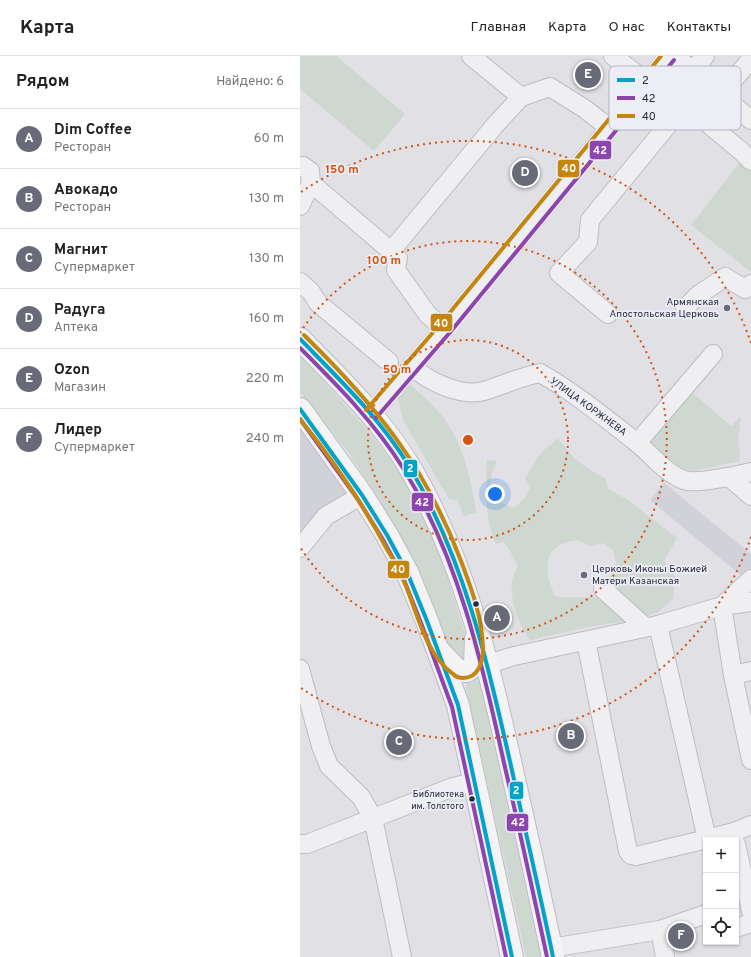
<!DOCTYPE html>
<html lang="ru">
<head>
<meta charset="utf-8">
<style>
	:root { --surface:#fff; --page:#f2f2f2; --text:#222; --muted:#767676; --line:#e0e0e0; --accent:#686a78 }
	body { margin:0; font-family:Overpass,sans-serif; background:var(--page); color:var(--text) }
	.controls { position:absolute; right:12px; bottom:12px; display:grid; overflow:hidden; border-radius:0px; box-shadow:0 1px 3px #0004 }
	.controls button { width:36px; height:36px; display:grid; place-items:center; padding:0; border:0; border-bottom:1px solid var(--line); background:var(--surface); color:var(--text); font:20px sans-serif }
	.you { position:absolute; left:195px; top:438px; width:14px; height:14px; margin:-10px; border:3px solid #fff; border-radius:50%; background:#1a73e8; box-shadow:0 0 0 6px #1a73e833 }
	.badge { display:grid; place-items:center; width:26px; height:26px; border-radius:50%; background:var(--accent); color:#fff; font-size:13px; font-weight:700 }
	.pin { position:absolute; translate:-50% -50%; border:2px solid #fff; box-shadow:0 1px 4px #0006 }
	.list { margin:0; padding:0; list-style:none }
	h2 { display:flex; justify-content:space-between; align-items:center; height:52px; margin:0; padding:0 16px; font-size:17px }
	h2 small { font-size:13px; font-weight:400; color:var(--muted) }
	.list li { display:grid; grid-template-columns:26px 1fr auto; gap:12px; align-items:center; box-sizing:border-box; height:60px; padding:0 16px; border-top:1px solid var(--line) }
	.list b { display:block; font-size:15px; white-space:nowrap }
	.list p { margin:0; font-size:13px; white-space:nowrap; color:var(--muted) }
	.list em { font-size:13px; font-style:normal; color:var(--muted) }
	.icon { flex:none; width:22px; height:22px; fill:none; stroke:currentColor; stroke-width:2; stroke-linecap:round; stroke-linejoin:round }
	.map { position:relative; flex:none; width:451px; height:901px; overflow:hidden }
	header { display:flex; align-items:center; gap:24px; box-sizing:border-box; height:56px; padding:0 20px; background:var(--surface); border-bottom:1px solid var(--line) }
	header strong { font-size:19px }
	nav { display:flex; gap:22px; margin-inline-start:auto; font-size:14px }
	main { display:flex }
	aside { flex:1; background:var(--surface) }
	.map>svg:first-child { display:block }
</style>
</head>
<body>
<header>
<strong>Карта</strong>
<nav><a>Главная</a><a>Карта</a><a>О нас</a><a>Контакты</a></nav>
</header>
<main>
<aside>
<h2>Рядом<small>Найдено: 6</small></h2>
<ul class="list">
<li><span class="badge">A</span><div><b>Dim Coffee</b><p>Ресторан</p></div><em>60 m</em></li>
<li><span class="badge">B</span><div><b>Авокадо</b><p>Ресторан</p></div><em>130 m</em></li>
<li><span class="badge">C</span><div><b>Магнит</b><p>Супермаркет</p></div><em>130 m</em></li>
<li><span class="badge">D</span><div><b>Радуга</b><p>Аптека</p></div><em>160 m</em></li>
<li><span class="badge">E</span><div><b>Ozon</b><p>Магазин</p></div><em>220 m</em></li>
<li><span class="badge">F</span><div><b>Лидер</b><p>Супермаркет</p></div><em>240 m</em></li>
</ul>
</aside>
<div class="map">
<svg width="451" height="901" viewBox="0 0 451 901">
	<rect width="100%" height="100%" fill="#e0e0e5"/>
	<g fill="#d0d1d9">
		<path d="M0 370 23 400 51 446 0 492Z"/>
		<path d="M364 427 451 498V524L449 526 350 444Z"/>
	</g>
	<g fill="#ced7d0" fill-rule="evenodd">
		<path d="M0 0H36L105 58 74 95 0 33Z"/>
		<path d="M445 100 451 105V216L391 169Z"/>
		<path d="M0 299 69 376 100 417 121 454 140 496 172 602 154 607 115 509 97 473 74 435 48 396 0 336Z"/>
		<path d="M107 326C117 335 128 344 137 354 162 382 171 420 176 457L164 460 157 444 149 443 103 364 98 342Z"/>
		<path d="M389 334 431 370 441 360 438 381 440 405 391 415 379 411 352 389 351 383Z"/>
		<path d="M257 382C263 387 266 393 271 399 281 409 292 415 305 422L308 433 328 444 377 482 364 505 375 521 373 543 358 556 335 564 293 570 230 584C218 568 210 545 212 525 213 520 216 514 218 510 212 502 211 492 203 486L196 488C184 462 186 432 187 404L197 405C192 417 184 434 197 444 201 448 209 449 214 452L224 443 230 432 225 423C231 413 236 403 243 395 249 389 252 390 257 382ZM278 484 289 490 303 487 313 494 316 507 310 522 313 535C295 542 274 543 255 540 242 512 243 488 278 484Z"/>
		<path d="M174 621 181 624 244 901H226L166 632 168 625Z"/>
	</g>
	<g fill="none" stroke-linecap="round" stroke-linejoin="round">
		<g stroke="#bdbdc2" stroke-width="20">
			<g id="minor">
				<path d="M171 0 221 41 250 31 285 53 308 71"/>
				<path d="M313 0 347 26"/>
				<path d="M375 0 451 64"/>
				<path d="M392 16 405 0"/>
				<path d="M353 19 363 30 441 95 451 105"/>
				<path d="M421 39 451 3"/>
				<path d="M0 111 3 110 10 115 11 127 91 195 98 202 96 214 128 259 145 273"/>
				<path d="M0 150 11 127"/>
				<path d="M91 195 196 68 221 41"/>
				<path d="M0 226 11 236 18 247 89 306"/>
				<path d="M385 252 397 240 425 221 445 233 451 228"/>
				<path d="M308 258 259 217 288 186 290 164 385 48"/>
				<path d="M113 311C129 326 161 341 184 335 203 329 220 321 240 317 274 336 305 362 336 386 351 398 365 417 384 424 395 428 418 422 429 421L451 440"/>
				<path d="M71 358C174 242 269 119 369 0"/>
				<path d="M337 387 413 298"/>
				<path d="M429 421 451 416"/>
				<path d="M0 492 26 460 62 439"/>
				<path d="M303 533 345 571"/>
				<path d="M451 546 422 550 433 619 451 615"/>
				<path d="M286 585 328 795 331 799 336 800 407 783 358 569"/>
				<path d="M188 608 214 600 358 569 422 550 451 523"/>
				<path d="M0 613 21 690 29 710 61 741 73 762 102 901"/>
				<path d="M433 619 451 704"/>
				<path d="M407 783 434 776 451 769"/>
				<path d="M0 788H7L153 731 174 726"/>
				<path d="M436 788 451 855"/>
				<path d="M436 872 451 867"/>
				<path d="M360 874 365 901"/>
				<path d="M251 892 360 874 406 858"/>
			</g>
		</g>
		<g stroke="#bcbdc3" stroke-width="24">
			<g id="major">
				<path d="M0 283C39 323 80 362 109 410 164 503 189 609 212 714 226 776 240 839 253 901"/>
				<path d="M0 353 62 439 87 479 107 516 127 565 158 649 212 901"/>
				<path d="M140 596 158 615H167L175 609 176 583"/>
			</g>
		</g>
		<use href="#minor" stroke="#efeff1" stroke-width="18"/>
		<use href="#major" stroke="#f4f4f5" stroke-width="22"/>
		<g stroke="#edeef5" stroke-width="7">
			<g id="bus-1">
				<path d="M0 283C39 323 80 362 109 410 164 502 188 607 211 710 225 774 240 837 253 901"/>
				<path d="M0 353 62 439 87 479 107 516 127 565 158 649 212 901"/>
			</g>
		</g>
		<g stroke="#edeef5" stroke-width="7">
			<g id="bus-2">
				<path d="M0 292C37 329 75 367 103 412 158 500 182 606 204 707 219 771 233 836 247 901"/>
				<path d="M76 362 152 274 374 4"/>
				<path d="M0 363 57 442 82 482 102 519 121 567 152 651 206 901"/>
			</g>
		</g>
		<g stroke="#edeef5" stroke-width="7">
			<g id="bus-3">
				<path d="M66 354 142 266 361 0"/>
				<path d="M0 363C33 404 63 448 88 495 95 506 101 518 106 530 118 560 126 598 153 618 156 621 160 622 163 622 179 622 183 605 183 592 182 561 172 534 161 505 125 409 76 350 4 279"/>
			</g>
		</g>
		<use href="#bus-1" stroke="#02a3c7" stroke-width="4"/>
		<use href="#bus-2" stroke="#8e44ad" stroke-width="4"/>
		<use href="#bus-3" stroke="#c3870f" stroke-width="4"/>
	</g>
	<g fill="none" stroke="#d55411" stroke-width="2" stroke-dasharray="2 4">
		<circle cx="168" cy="384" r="100"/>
		<path d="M0 277A199 199 0 1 1 0 491"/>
		<path d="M451 481A299 299 0 0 1 1 632M1 136A299 299 0 0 1 451 287"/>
	</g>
	<g fill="#686a78" stroke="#edeef5" stroke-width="1.5">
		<circle cx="427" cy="252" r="4"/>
		<circle cx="284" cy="519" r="4"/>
	</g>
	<g fill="#282a3d" stroke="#edeef5" stroke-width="1.5">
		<circle cx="176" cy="548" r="3.5"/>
		<circle cx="172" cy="743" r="3.5"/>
	</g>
	<g text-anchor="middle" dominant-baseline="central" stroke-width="3.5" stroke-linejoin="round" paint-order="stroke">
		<g font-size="9" fill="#282a3d" stroke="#edeef5" text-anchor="end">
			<text x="164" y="738">Библиотека<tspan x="164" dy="12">им. Толстого</tspan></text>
		</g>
		<g font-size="10" fill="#282a3d" stroke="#edeef5" text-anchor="end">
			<text x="419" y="246">Армянская<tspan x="419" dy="12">Апостольская Церковь</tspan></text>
			<text x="292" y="513" text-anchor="start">Церковь Иконы Божией<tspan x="292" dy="12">Матери Казанская</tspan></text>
		</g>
		<g font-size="10" fill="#282a3d" stroke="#edeef5">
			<text transform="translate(288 351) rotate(36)">УЛИЦА КОРЖНЕВА</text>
		</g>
	</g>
	<rect x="309" y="10" width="132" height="64" rx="6" fill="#edeef5" stroke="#b2b3be" stroke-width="1"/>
	<rect x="317" y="22" width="18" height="4" fill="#02a3c7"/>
	<rect x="317" y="40" width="18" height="4" fill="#8e44ad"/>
	<rect x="317" y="58" width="18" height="4" fill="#c3870f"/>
	<g font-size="11" fill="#282a3d">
		<text x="342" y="28">2</text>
		<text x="342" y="46">42</text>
		<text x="342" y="64">40</text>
	</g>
	<circle cx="168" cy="384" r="6" fill="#d55411" stroke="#edeef5" stroke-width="2"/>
	<g font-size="12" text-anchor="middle" font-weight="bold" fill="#d55411" stroke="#edeef5" stroke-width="3.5" stroke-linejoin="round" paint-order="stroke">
		<text x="42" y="117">150 m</text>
		<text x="84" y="208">100 m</text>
		<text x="97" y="317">50 m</text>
	</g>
	<g stroke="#edeef5" stroke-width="1.5">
		<rect x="289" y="84" width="23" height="20" rx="4" fill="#8e44ad"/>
		<rect x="257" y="103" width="23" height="19" rx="4" fill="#c3870f"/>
		<rect x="130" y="257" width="23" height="19" rx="4" fill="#c3870f"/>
		<rect x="103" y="403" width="15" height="19" rx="4" fill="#02a3c7"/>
		<rect x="111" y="436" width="23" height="20" rx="4" fill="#8e44ad"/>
		<rect x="87" y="504" width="23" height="19" rx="4" fill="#c3870f"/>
		<rect x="209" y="725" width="15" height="19" rx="4" fill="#02a3c7"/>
		<rect x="206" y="757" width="23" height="19" rx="4" fill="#8e44ad"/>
	</g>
	<g font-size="11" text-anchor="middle" font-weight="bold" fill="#fff">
		<text x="300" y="98">42</text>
		<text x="269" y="116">40</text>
		<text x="141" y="271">40</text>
		<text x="110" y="416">2</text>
		<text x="122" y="450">42</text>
		<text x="98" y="517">40</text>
		<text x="216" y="738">2</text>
		<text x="218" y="770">42</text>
	</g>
</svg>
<div class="controls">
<button>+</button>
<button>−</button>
<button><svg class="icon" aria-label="locate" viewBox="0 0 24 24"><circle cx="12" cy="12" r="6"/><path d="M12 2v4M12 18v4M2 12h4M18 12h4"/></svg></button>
</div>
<div class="you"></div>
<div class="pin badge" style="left:197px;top:562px">A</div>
<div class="pin badge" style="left:271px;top:680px">B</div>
<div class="pin badge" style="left:99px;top:686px">C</div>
<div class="pin badge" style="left:225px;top:117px">D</div>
<div class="pin badge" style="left:288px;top:19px">E</div>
<div class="pin badge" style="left:381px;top:880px">F</div>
</div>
</main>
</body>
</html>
